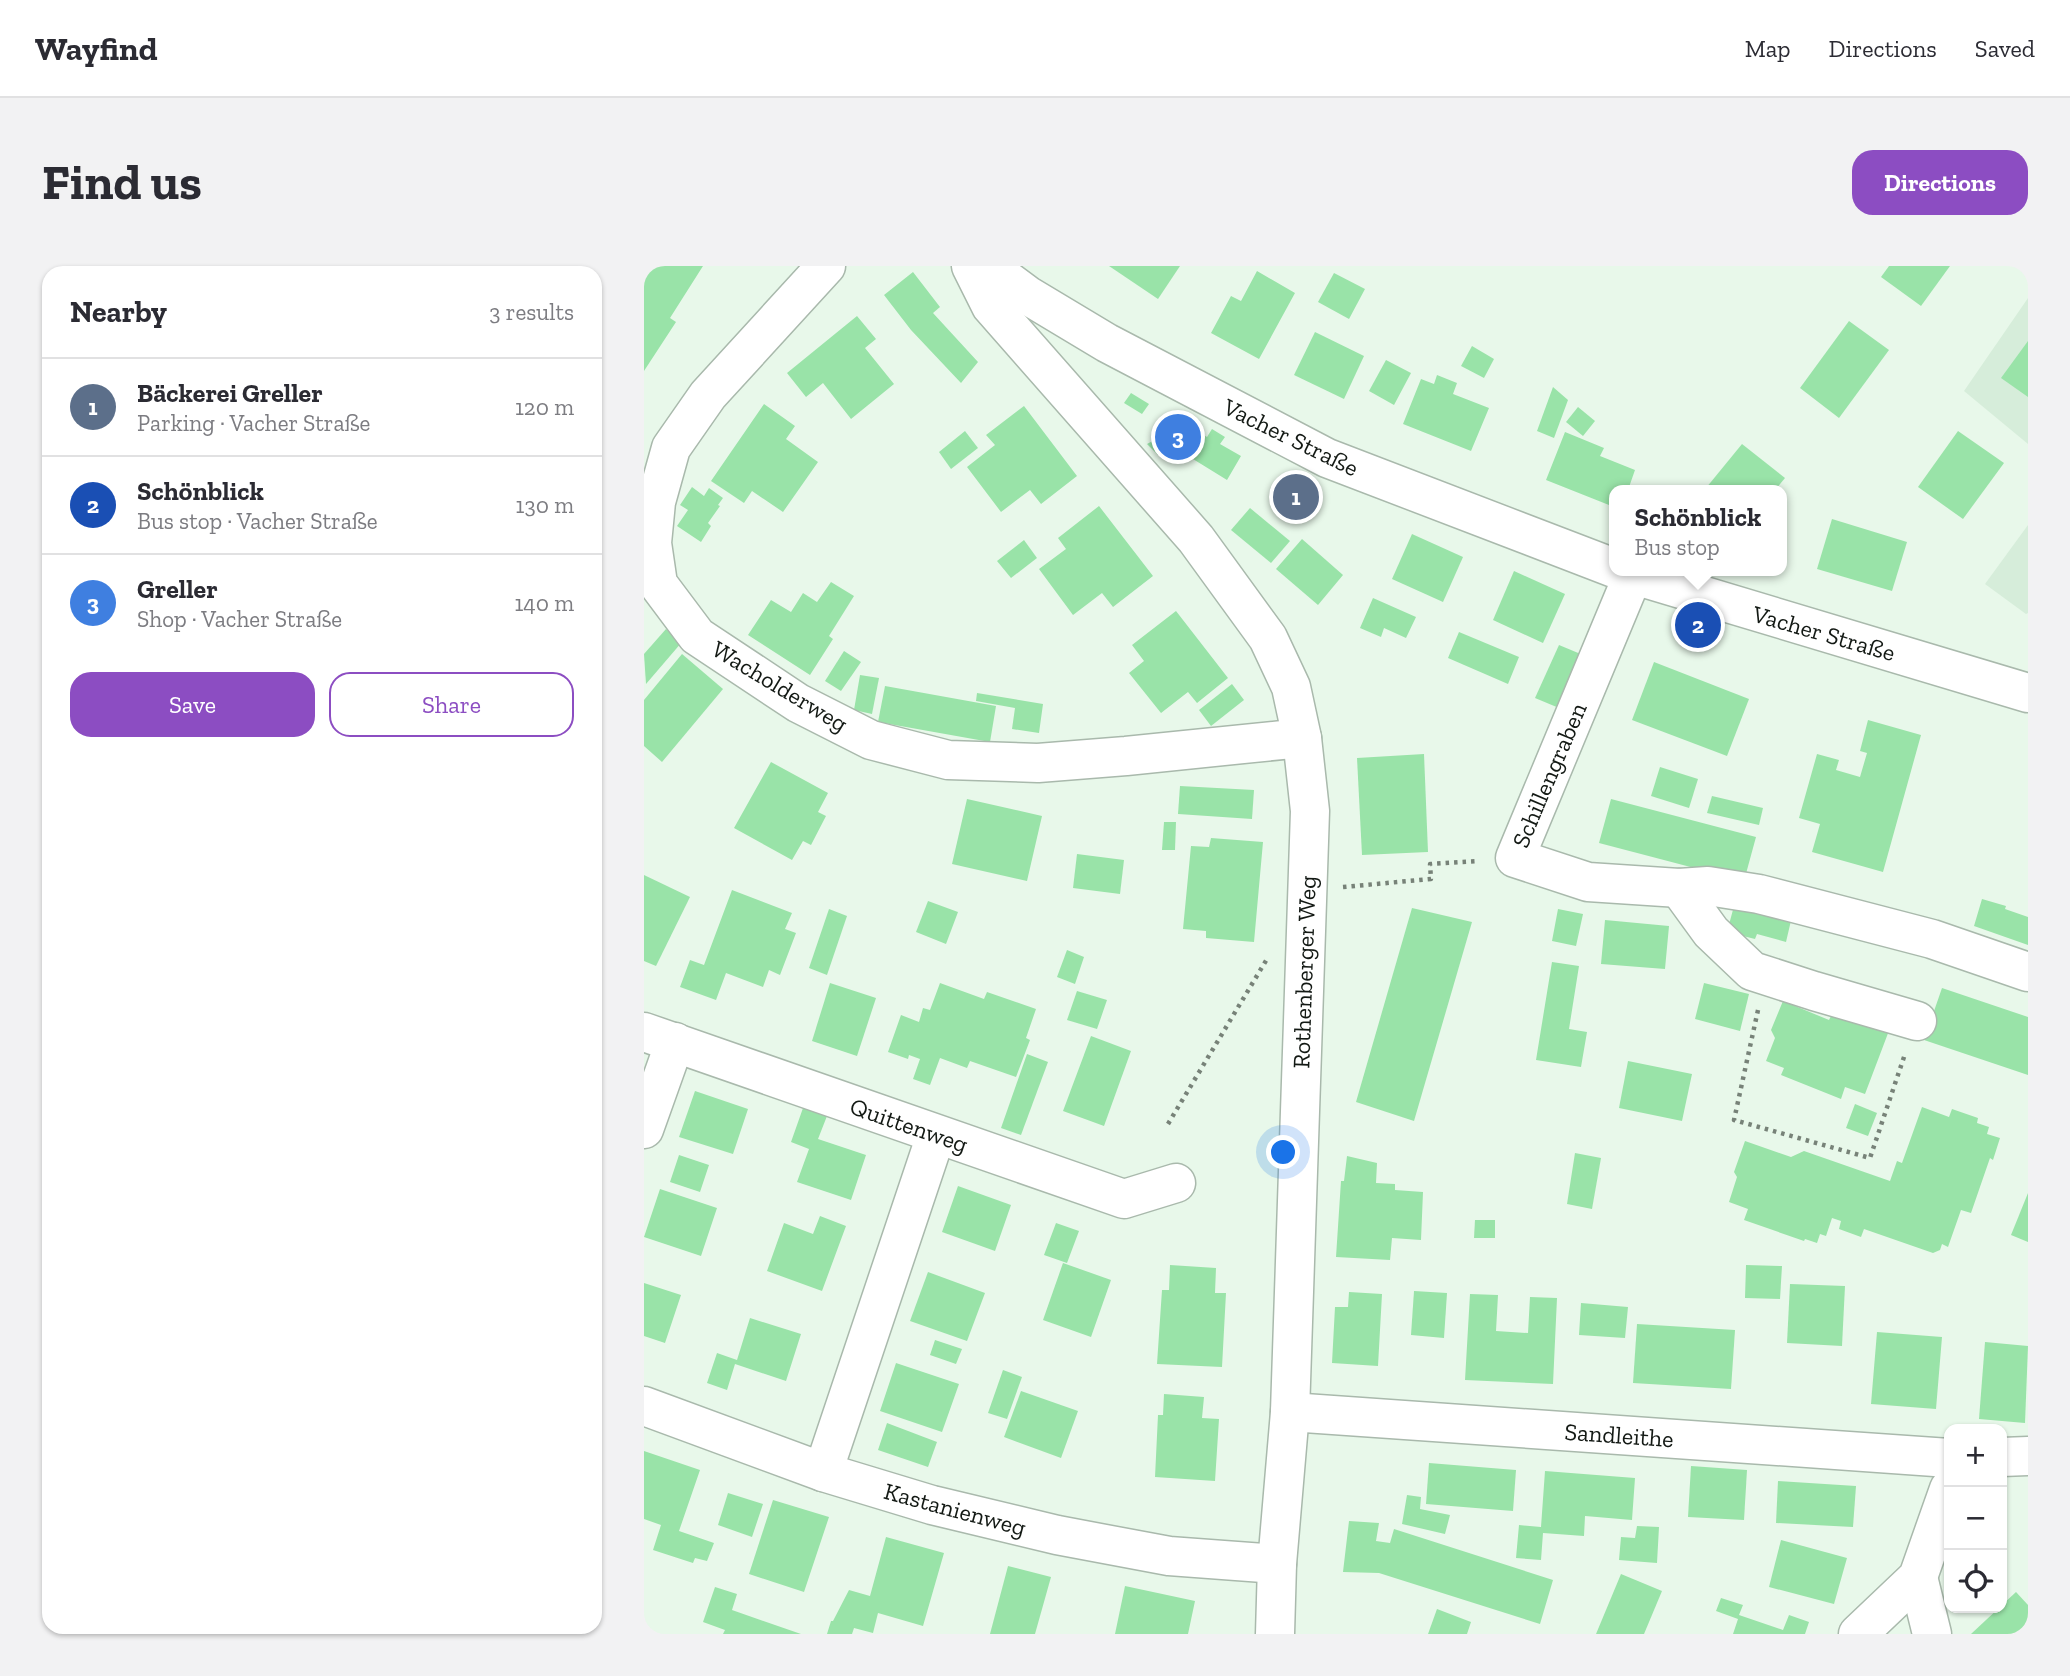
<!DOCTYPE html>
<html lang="en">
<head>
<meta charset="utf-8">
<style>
	:root { --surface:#fff; --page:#f2f2f3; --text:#2b2b33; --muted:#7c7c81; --line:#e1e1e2; --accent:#8c4dc2 }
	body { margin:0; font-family:"Zilla Slab",serif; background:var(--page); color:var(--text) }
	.controls { position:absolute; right:21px; bottom:21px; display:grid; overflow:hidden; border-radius:14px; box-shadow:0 2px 5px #0004 }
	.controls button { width:63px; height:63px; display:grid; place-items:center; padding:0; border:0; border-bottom:2px solid var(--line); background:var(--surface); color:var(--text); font:35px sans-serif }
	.you { position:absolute; left:640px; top:887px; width:24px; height:24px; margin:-18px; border:5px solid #fff; border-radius:50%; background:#1a73e8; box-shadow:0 0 0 10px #1a73e833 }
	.badge { display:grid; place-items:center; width:46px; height:46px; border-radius:50%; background:var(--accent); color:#fff; font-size:23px; font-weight:700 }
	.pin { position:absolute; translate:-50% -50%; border:4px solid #fff; box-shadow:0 2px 7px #0006 }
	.popup { position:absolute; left:965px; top:219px; width:178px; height:91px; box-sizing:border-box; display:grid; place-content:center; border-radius:14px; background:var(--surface); filter:drop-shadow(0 2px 5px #0005); font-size:23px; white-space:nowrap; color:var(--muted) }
	.popup b { font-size:26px; color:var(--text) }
	.popup::after { content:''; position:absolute; left:50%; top:100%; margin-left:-14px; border:14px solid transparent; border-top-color:var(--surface) }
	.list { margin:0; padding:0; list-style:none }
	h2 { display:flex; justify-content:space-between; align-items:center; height:91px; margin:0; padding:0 28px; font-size:30px }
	h2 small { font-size:23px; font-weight:400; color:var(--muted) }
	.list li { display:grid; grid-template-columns:46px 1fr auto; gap:21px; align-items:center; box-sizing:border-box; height:98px; padding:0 28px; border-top:2px solid var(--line) }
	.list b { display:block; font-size:26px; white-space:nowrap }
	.list p { margin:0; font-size:23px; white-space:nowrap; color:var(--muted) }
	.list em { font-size:23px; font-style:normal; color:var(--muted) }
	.actions { display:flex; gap:14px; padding:21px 28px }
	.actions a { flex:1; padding:16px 0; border:2px solid var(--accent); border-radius:21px; text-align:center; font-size:24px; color:var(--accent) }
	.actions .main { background:var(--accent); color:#fff }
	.icon { flex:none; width:38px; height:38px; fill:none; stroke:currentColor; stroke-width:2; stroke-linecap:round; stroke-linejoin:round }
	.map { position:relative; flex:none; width:1384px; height:1368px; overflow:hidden; border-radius:21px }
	header { display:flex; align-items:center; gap:42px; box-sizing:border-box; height:98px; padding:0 35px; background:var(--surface); border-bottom:2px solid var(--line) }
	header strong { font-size:33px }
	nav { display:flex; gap:38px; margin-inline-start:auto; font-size:24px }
	.intro { display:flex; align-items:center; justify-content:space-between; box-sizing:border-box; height:168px; padding:0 42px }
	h1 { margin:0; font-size:49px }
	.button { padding:18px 32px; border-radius:21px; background:var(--accent); color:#fff; font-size:24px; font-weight:700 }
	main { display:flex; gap:42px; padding:0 42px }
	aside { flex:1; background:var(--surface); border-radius:21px; box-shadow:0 2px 5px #0004 }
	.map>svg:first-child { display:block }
</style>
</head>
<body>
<header>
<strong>Wayfind</strong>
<nav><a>Map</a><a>Directions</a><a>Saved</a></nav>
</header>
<div class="intro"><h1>Find us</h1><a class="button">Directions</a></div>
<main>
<aside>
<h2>Nearby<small>3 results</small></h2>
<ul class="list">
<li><span class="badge" style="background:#5c6f8a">1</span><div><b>Bäckerei Greller</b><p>Parking · Vacher Straße</p></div><em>120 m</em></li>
<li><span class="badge" style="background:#1a4fb4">2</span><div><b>Schönblick</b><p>Bus stop · Vacher Straße</p></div><em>130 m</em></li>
<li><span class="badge" style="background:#3f7fe0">3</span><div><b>Greller</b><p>Shop · Vacher Straße</p></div><em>140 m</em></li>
</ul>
<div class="actions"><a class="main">Save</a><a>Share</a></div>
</aside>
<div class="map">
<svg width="1384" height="1368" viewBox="0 0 1384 1368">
	<rect width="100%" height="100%" fill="#e8f8ea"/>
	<g fill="#d6edda">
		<path d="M1384 32V178L1320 125Z"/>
		<path d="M1384 259V347L1382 348 1341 318Z"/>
	</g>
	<g fill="#99e3a8">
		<path d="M0 0H59L26 52 32 56 0 105Z"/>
		<path d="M465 0H536L514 33Z"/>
		<path d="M1245 0H1306L1277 40 1237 11Z"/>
		<path d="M613 5 651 27 615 93 567 67 587 30 597 35Z"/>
		<path d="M269 6 296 41 289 47 334 96 317 117 267 64 240 29Z"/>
		<path d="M690 7 721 23 705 53 674 36Z"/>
		<path d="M213 50 232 73 221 82 250 118 207 153 179 117 162 131 143 107Z"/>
		<path d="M1205 55 1245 84 1195 152 1156 122Z"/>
		<path d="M671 66 720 90 700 133 650 109Z"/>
		<path d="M1384 75V131L1357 112Z"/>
		<path d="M828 80 850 93 840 112 817 100Z"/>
		<path d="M742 94 767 107 750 139 725 125Z"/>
		<path d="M793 109 813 117 809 128 845 142 827 185 759 158 777 113 790 118Z"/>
		<path d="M909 121 924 134 910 172 893 165Z"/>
		<path d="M487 127 505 138 498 148 480 137Z"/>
		<path d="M120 138 151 160 142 173 174 196 139 246 108 225 100 237 67 215Z"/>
		<path d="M380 140 433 210 397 238 386 224 357 246 323 201 351 179 342 169Z"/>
		<path d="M934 141 951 155 939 170 922 156Z"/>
		<path d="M527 149 563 171 568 163 581 171 576 178 597 190 583 214 523 177 514 189 503 178 514 172Z"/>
		<path d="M321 165 334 182 307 203 295 186Z"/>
		<path d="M1314 165 1360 197 1319 253 1274 221Z"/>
		<path d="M921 166 960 182 956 190 991 204 984 224H970V241L902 214Z"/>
		<path d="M1098 178 1141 212 1131 224H1064L1062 222Z"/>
		<path d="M48 221 60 230 65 222 79 232 74 239 76 240 64 257 67 260 57 276 33 260 44 244 36 239Z"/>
		<path d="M455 240 509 310 469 341 458 327 429 349 395 303 422 283 414 272Z"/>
		<path d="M606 242 646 275 627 297 587 264Z"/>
		<path d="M1188 253 1263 276 1248 325 1173 303Z"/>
		<path d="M768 268 819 291 799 336 748 313Z"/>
		<path d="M658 273 699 309 674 339 632 303Z"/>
		<path d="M380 274 393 292 367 312 353 295Z"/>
		<path d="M870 305 921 328 899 377 849 354Z"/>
		<path d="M187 316 210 330 185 370 189 373 166 409 104 369 127 334 147 346 159 327 173 336Z"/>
		<path d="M729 332 772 351 762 372 740 362 737 371 716 362Z"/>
		<path d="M532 345 584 412 553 437 544 426 517 447 485 407 500 395 488 379Z"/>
		<path d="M22 363 38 376 2 418 0 388Z"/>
		<path d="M815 366 875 391 864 418 804 392Z"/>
		<path d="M915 379 939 389 915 442 891 432Z"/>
		<path d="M200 385 217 396 197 425 181 415Z"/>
		<path d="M38 388 79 423 18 496 0 480V434Z"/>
		<path d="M1010 396 1105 433 1083 490 988 454Z"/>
		<path d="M216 409 235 412 228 448 210 444Z"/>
		<path d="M588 418 600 434 567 460 555 444Z"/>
		<path d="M241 420 352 440 346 476 234 456Z"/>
		<path d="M333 427 399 438 395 467 368 463 371 442 332 435Z"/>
		<path d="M1224 454 1277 469 1239 606 1168 586 1176 558 1155 552 1173 488 1195 494 1192 504 1216 511 1223 487 1216 485Z"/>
		<path d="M780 488 784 586 718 589 713 492Z"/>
		<path d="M127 496 184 527 174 546 182 550 167 579 159 575 148 594 90 562Z"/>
		<path d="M1016 501 1054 513 1045 542 1007 530Z"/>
		<path d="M536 520 610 524 608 553 534 548Z"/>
		<path d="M1068 530 1119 542 1115 559 1063 547Z"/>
		<path d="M323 533 398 550 383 615 308 598Z"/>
		<path d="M967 533 1112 571 1100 615 955 577Z"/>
		<path d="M520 556H532L531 584H518Z"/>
		<path d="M567 572 619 576 610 676 562 672V665L539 663 547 580 565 581Z"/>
		<path d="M433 588 480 594 476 628 429 622Z"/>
		<path d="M0 609 46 631 12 700 0 695Z"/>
		<path d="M88 624 148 647 141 663 152 667 136 709 125 704 119 721 82 707 72 734 36 721 46 694 60 699Z"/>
		<path d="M1338 633 1362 640 1361 643 1384 651V679L1330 660Z"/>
		<path d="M284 635 314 646 302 678 272 666Z"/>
		<path d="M1090 640 1149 646 1142 676 1113 668 1111 673 1083 666Z"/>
		<path d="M768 642 828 656 770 855 712 836Z"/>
		<path d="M185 643 203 650 183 709 165 702Z"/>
		<path d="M914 643 939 648 932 680 908 675Z"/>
		<path d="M961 654 1025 660 1021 703 957 698Z"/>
		<path d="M423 684 440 691 431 718 413 711Z"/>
		<path d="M908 696 935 700 925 763 943 766 937 801 892 794Z"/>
		<path d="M186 717 232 732 213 790 168 775Z"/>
		<path d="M296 717 340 733 343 726 392 743 382 772 386 774 372 811 326 795 323 802 296 792 286 819 269 813 276 793 265 789 264 793 244 786 257 749 275 756 279 742 286 744Z"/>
		<path d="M1060 717 1105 728 1096 765 1051 753Z"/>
		<path d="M1298 722 1384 751V809L1280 774Z"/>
		<path d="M433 725 463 734 453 763 423 754Z"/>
		<path d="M1139 735 1185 754 1189 746 1246 762 1221 828 1201 821 1197 833 1137 809 1140 802 1122 795 1131 772 1127 764Z"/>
		<path d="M447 770 487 785 460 860 419 845Z"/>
		<path d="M383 788 404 796 377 869 357 862Z"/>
		<path d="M984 795 1048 808 1038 855 975 842Z"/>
		<path d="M51 825 104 843 89 888 35 871Z"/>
		<path d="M1211 838 1233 847 1224 870 1202 862Z"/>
		<path d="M1278 841 1305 851 1308 843 1334 852 1333 857 1345 861 1343 868 1356 872 1349 894 1346 892 1327 947 1317 944 1304 981 1298 978 1296 984 1289 987 1220 963 1217 971 1195 963 1197 955 1188 952 1182 970 1176 968 1173 977 1161 973 1160 975 1100 954 1104 943 1085 936 1093 911 1090 906 1101 875 1147 891 1160 885 1246 915 1253 895 1258 897Z"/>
		<path d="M159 842 183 850 174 873 222 889 207 934 153 916 165 883 147 876Z"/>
		<path d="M931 887 957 892 948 943 923 938Z"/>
		<path d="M35 889 65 899 56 926 26 916Z"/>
		<path d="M703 890 733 897 732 917 751 918V924L779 926 777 974 748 972 746 994 692 991 697 915H700Z"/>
		<path d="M314 920 367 939 351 985 298 966Z"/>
		<path d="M16 923 73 942 57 990 0 971Z"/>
		<path d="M1384 927V976L1367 969Z"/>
		<path d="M176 950 202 960 178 1025 123 1005 140 957 169 968Z"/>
		<path d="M831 954H851V972H830Z"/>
		<path d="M412 957 435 965 423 997 400 989Z"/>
		<path d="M419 997 467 1014 447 1071 399 1054Z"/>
		<path d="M526 999 572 1002 571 1027H582L578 1101 513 1098 518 1024H525Z"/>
		<path d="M1102 999 1138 1000 1136 1033 1101 1032Z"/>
		<path d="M284 1006 341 1027 323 1075 266 1055Z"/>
		<path d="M0 1017 37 1029 21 1077 0 1070Z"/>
		<path d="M1146 1018 1201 1020 1198 1080 1143 1077Z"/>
		<path d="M770 1025 803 1027 800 1072 767 1069Z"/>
		<path d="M705 1026 738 1028 734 1100 688 1097 691 1041H704Z"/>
		<path d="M826 1028 854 1029 852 1065 884 1067 886 1031 913 1032 909 1118 821 1114Z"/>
		<path d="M937 1037 984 1041 981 1072 935 1069Z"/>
		<path d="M106 1052 157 1068 142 1115 91 1098 83 1124 63 1117 73 1087 93 1094Z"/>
		<path d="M993 1058 1091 1064 1087 1123 989 1117Z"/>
		<path d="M1233 1066 1298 1071 1292 1143 1227 1138Z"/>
		<path d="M291 1074 318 1083 312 1098 286 1089Z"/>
		<path d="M1341 1076 1384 1080 1381 1157 1335 1153Z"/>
		<path d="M252 1097 315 1118 298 1166 236 1145Z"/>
		<path d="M359 1104 378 1111 363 1153 344 1147Z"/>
		<path d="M377 1125 434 1145 417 1192 360 1171Z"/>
		<path d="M520 1128 560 1131 558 1152 575 1153 571 1215 511 1211 514 1149H519Z"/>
		<path d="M243 1157 293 1176 284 1201 234 1184Z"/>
		<path d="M0 1185 56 1204 35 1265 70 1277 63 1295 51 1292 49 1297 9 1284 17 1259 0 1253Z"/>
		<path d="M785 1197 872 1204 869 1245 782 1238Z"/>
		<path d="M1047 1200 1103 1204 1100 1254 1044 1251Z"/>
		<path d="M901 1205 991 1212 988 1254 941 1250 940 1270 899 1267 897 1294 872 1292 875 1259 897 1261Z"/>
		<path d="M1134 1215 1212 1220 1209 1261 1132 1257Z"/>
		<path d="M84 1227 119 1238 108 1271 74 1259Z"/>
		<path d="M763 1229 777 1231 776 1243 806 1249 801 1268 758 1258Z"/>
		<path d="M129 1234 185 1251 160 1326 105 1308Z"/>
		<path d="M705 1255 735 1257 732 1275 746 1277 750 1263 909 1314 896 1358 735 1307 699 1306Z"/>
		<path d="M993 1260 1015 1261 1013 1297 975 1294 977 1271 991 1272Z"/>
		<path d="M242 1271 300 1287 279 1360 234 1347 229 1367 210 1362 208 1368H183L187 1355H189L205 1324 226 1330Z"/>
		<path d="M1137 1274 1203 1292 1190 1338 1125 1321Z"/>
		<path d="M364 1300 407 1311 391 1368H346Z"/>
		<path d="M977 1308 1018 1325 1000 1368H952Z"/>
		<path d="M481 1320 551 1335 544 1368H471Z"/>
		<path d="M71 1321 93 1328 88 1344 157 1368H79L81 1364 59 1356Z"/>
		<path d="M1372 1326 1384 1339V1368H1327Z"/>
		<path d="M1077 1332 1099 1339 1095 1349 1139 1364 1145 1349 1165 1356 1161 1368H1089L1094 1353 1072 1345Z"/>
		<path d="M793 1343 827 1356 823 1368H784Z"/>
	</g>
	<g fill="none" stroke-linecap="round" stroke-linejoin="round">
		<g stroke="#a9b9ac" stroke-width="41">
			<g id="minor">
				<path d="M182 0 64 129 27 182 12 236 8 277 14 318 53 370 154 437 227 474 304 494 394 497 482 490 658 472"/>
				<path d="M327 0 347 40 552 273 624 372 647 421 658 472 666 545 646 1146 633 1298 631 1368"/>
				<path d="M344 0 383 29 463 77 683 192 970 302"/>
				<path d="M977 305 1384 427"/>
				<path d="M989 309 871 592 944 616 1035 622 1064 620 1115 628 1288 673 1384 706"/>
				<path d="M1035 622 1067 666 1108 705 1170 725 1273 755"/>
				<path d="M0 766 480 933 532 917"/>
				<path d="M0 863 31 776"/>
				<path d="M0 1140 179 1206 288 1239 413 1269 525 1290 633 1298"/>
				<path d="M646 1146 1305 1192"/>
				<path d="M1358 1191 1384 1190"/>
				<path d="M179 1206 292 869"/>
				<path d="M1274 1311 1288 1368"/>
				<path d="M1214 1368 1274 1311 1305 1223"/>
			</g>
		</g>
		<g stroke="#778278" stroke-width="4.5" stroke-dasharray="3.5 5" stroke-linecap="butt">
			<path d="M699 621 787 613 786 598 835 595"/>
			<path d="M1114 744 1090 854 1226 892 1261 788"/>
			<path d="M524 858 623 693"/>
		</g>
		<use href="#minor" stroke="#fff" stroke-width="38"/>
	</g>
	<g text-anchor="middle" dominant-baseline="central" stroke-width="5" stroke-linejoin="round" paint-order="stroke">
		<g font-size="24" fill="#131914" stroke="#fff">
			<text transform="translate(647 171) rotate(26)">Vacher Straße</text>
			<text transform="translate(1180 367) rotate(16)">Vacher Straße</text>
			<text transform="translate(136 420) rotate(31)">Wacholderweg</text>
			<text transform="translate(905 509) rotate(-67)">Schillengraben</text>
			<text transform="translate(660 706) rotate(-88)">Rothenberger Weg</text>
			<text transform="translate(265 859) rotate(19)">Quittenweg</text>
			<text transform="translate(975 1169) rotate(4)">Sandleithe</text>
			<text transform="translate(311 1243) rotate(15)">Kastanienweg</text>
		</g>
	</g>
</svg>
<div class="controls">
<button>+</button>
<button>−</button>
<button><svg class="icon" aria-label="locate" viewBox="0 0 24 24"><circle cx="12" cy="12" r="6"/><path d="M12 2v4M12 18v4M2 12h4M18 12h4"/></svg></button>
</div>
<div class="you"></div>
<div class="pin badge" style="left:652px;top:231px;background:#5c6f8a">1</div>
<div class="pin badge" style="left:1054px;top:359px;background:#1a4fb4">2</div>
<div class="popup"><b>Schönblick</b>Bus stop</div>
<div class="pin badge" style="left:534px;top:171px;background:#3f7fe0">3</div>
</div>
</main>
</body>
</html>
